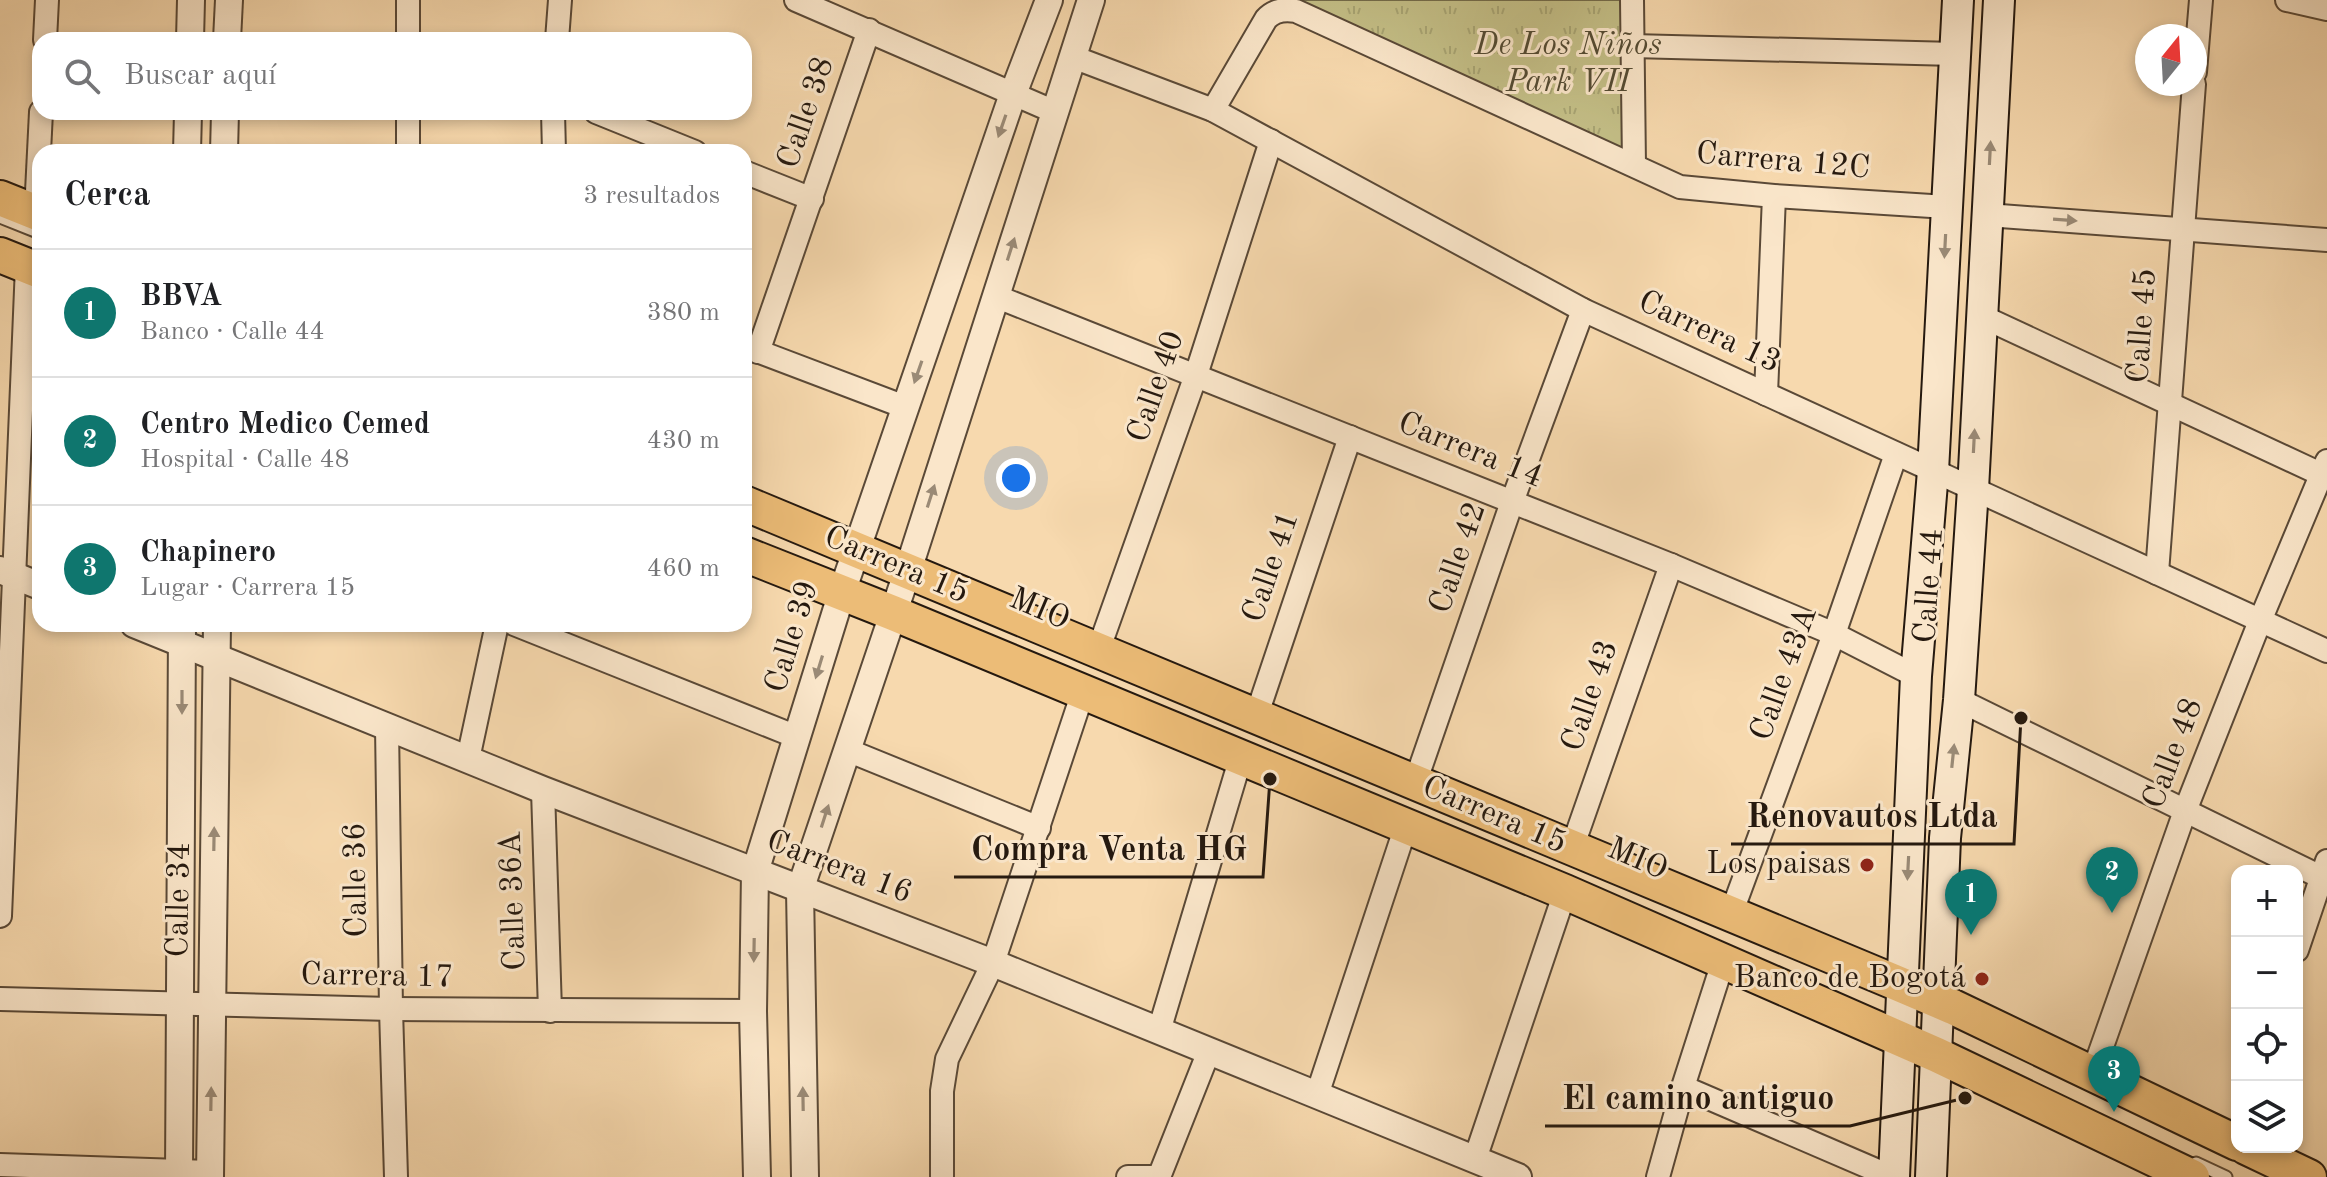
<!DOCTYPE html>
<html lang="es">
<head>
<meta charset="utf-8">
<style>
	:root { --surface:#fff; --page:#f2f2f2; --text:#202124; --muted:#757577; --line:#e0e0e0; --accent:#0f766e }
	body { margin:0; font-family:"Old Standard TT",serif; background:var(--page); color:var(--text) }
	.controls { position:absolute; right:24px; bottom:24px; display:grid; overflow:hidden; border-radius:16px; box-shadow:0 4px 12px #0003 }
	.controls button { width:72px; height:72px; display:grid; place-items:center; padding:0; border:0; border-bottom:2px solid var(--line); background:var(--surface); color:var(--text); font:40px sans-serif }
	.compass { position:absolute; left:2135px; top:24px; width:72px; height:72px; border-radius:50%; background:var(--surface); box-shadow:0 4px 12px #0003; rotate:18deg }
	.you { position:absolute; left:1016px; top:478px; width:28px; height:28px; margin:-20px; border:6px solid #fff; border-radius:50%; background:#1a73e8; box-shadow:0 0 0 12px #1a73e833 }
	.badge { display:grid; place-items:center; width:52px; height:52px; border-radius:50%; background:var(--accent); color:#fff; font-size:26px; font-weight:700 }
	.pin { position:absolute; translate:-50% -66px; filter:drop-shadow(0 2px 4px #0008) }
	.pin::after { content:''; position:absolute; top:42px; width:28px; height:24px; background:inherit; clip-path:polygon(0 0,100% 0,50% 100%) }
	.list { margin:0; padding:0; list-style:none }
	h2 { display:flex; justify-content:space-between; align-items:center; height:104px; margin:0; padding:0 32px; font-size:34px }
	h2 small { font-size:26px; font-weight:400; color:var(--muted) }
	.list li { display:grid; grid-template-columns:52px 1fr auto; gap:24px; align-items:center; box-sizing:border-box; height:128px; padding:0 32px; border-top:2px solid var(--line) }
	.list b { display:block; font-size:30px; white-space:nowrap }
	.list p { margin:0; font-size:26px; white-space:nowrap; color:var(--muted) }
	.list em { font-size:26px; font-style:normal; color:var(--muted) }
	.icon { flex:none; width:44px; height:44px; fill:none; stroke:currentColor; stroke-width:2; stroke-linecap:round; stroke-linejoin:round }
	.map { position:relative; flex:none; width:2327px; height:1177px; overflow:hidden }
	.search { position:absolute; background:var(--surface); box-shadow:0 4px 12px #0003; left:32px; top:32px; width:720px; height:88px; display:flex; align-items:center; gap:20px; box-sizing:border-box; padding:0 28px; border-radius:24px; color:var(--muted); font-size:30px }
	.panel { position:absolute; background:var(--surface); box-shadow:0 4px 12px #0003; left:32px; top:144px; width:720px; height:488px; border-radius:24px }
	.map>svg:first-child { display:block }
</style>
</head>
<body>
<div class="map">
<svg width="2327" height="1177" viewBox="0 0 2327 1177">
	<defs>
		<pattern id="grass-tufts" width="24" height="20" patternUnits="userSpaceOnUse" patternTransform="scale(2)"><rect width="24" height="20" fill="#c3be86"/><path d="M3 7l-1-3M5 7V3M7 7l1-3M15 17l-1-3M17 17v-4M19 17l1-3" fill="none" stroke="#a7a372"/></pattern>
	</defs>
	<rect width="100%" height="100%" fill="#f7d9ae"/>
	<filter id="stains"><feTurbulence type="fractalNoise" baseFrequency=".0025" numOctaves="4"/><feColorMatrix values="0 0 0 0 .2 0 0 0 0 .09 0 0 0 0 .02 0 0 0 .5 -.17"/></filter>
	<radialGradient id="worn" r=".72"><stop offset=".6" stop-color="#630" stop-opacity="0"/><stop offset="1" stop-color="#630" stop-opacity=".3"/></radialGradient>
	<path fill="url(#grass-tufts)" stroke="#746c4a" stroke-width="2" d="M1279 0H1633L1634 165Z"/>
	<g fill="none" stroke-linecap="round" stroke-linejoin="round">
		<g stroke="#5a4937" stroke-width="15">
			<g id="service">
				<path d="M0 217 40 233"/>
				<path d="M24 330 40 334"/>
				<path d="M2196 1163 2226 1177"/>
			</g>
		</g>
		<g stroke="#5a4937" stroke-width="26">
			<g id="minor">
				<path d="M796 0 1055 112"/>
				<path d="M1632 0 1634 165"/>
				<path d="M2287 0 2327 9"/>
				<path d="M45 40 47 0"/>
				<path d="M408 40V0"/>
				<path d="M557 40 560 0"/>
				<path d="M1632 46 1955 54"/>
				<path d="M1073 57 1213 110 1583 310 2327 651"/>
				<path d="M2195 72 2201 0"/>
				<path d="M1213 110 1266 19C1274 10 1285 9 1296 11L1680 187 1774 196 1947 207"/>
				<path d="M553 112 554 152"/>
				<path d="M596 112 695 152"/>
				<path d="M408 152V112"/>
				<path d="M744 172 812 199"/>
				<path d="M36 212 41 112"/>
				<path d="M1987 215 2327 240"/>
				<path d="M995 296 1671 565 1834 634 1916 676"/>
				<path d="M1981 316 2327 477"/>
				<path d="M744 346 905 407"/>
				<path d="M758 352 869 30"/>
				<path d="M1766 394 1774 196"/>
				<path d="M2157 573 2194 84"/>
				<path d="M514 624 797 737"/>
				<path d="M1098 651 1196 375 1271 141"/>
				<path d="M1959 700 2327 880"/>
				<path d="M1256 717 1350 437"/>
				<path d="M387 726 391 1009 396 1177"/>
				<path d="M847 750 1039 828"/>
				<path d="M468 759 497 624"/>
				<path d="M1415 783 1512 502 1583 310"/>
				<path d="M543 790 550 1011"/>
				<path d="M1572 848 1671 565"/>
				<path d="M1731 914 1834 634 1896 454"/>
				<path d="M0 916 27 266"/>
				<path d="M2297 950 2327 861"/>
				<path d="M0 999 391 1009 753 1011"/>
				<path d="M1159 1031 1241 757"/>
				<path d="M2092 1075 2185 811 2260 621 2327 461"/>
				<path d="M1683 1087 1892 1177"/>
				<path d="M1317 1095 1406 826"/>
				<path d="M1475 1159 1565 892"/>
				<path d="M0 1165 210 1172"/>
				<path d="M942 1177V1091L947 1059 993 963 1083 692"/>
				<path d="M1128 1177H1159"/>
				<path d="M1159 1177 1209 1051"/>
				<path d="M1658 1177 1683 1087 1723 962"/>
			</g>
		</g>
		<g stroke="#5a4937" stroke-width="30">
			<g id="tertiary">
				<path d="M190 40 191 0"/>
				<path d="M227 40 229 0"/>
				<path d="M187 152 188 112"/>
				<path d="M224 152 225 112"/>
				<path d="M0 570 40 586"/>
				<path d="M134 624 543 790 993 963 1518 1177"/>
				<path d="M179 1177 182 628"/>
				<path d="M210 1177 217 624"/>
				<path d="M757 1177 753 1011 755 872 842 592 1013 94 1049 0"/>
				<path d="M805 1177 800 890 911 561 1091 0"/>
			</g>
		</g>
		<g stroke="#25190f" stroke-width="34">
			<g id="secondary">
				<path d="M1894 1177 1916 676 1933 471 1958 0"/>
				<path d="M1931 1177 1945 838 1959 700 1973 489 1999 0"/>
			</g>
		</g>
		<g stroke="#25190f" stroke-width="38">
			<g id="primary">
				<path d="M0 198 40 214"/>
				<path d="M0 255 40 271"/>
				<path d="M744 503 1892 981 1953 1007 2237 1143"/>
				<path d="M744 554 893 613 1565 892 1937 1055 2192 1177"/>
				<path d="M2246 1147 2309 1177"/>
			</g>
		</g>
		<use href="#service" stroke="#fae6ca" stroke-width="11"/>
		<use href="#minor" stroke="#fae6ca" stroke-width="22"/>
		<use href="#tertiary" stroke="#fae6ca" stroke-width="26"/>
		<use href="#secondary" stroke="#fae6ca" stroke-width="30"/>
		<use href="#primary" stroke="#ecbc77" stroke-width="34"/>
	</g>
	<defs><path id="oneway-solid" d="M-6-.8H1V-3.2L6.5 0L1 3.2V.8H-6Z" transform="scale(2)"/></defs>
	<g fill="#9a8a76">
		<use href="#oneway-solid" transform="translate(1002 126) rotate(109)"/>
		<use href="#oneway-solid" transform="translate(1990 153) rotate(-87)"/>
		<use href="#oneway-solid" transform="translate(2065 220) rotate(4)"/>
		<use href="#oneway-solid" transform="translate(1945 246) rotate(93)"/>
		<use href="#oneway-solid" transform="translate(1011 249) rotate(-72)"/>
		<use href="#oneway-solid" transform="translate(918 372) rotate(109)"/>
		<use href="#oneway-solid" transform="translate(1974 441) rotate(-87)"/>
		<use href="#oneway-solid" transform="translate(931 496) rotate(-72)"/>
		<use href="#oneway-solid" transform="translate(819 667) rotate(107)"/>
		<use href="#oneway-solid" transform="translate(182 702) rotate(90)"/>
		<use href="#oneway-solid" transform="translate(1953 756) rotate(-84)"/>
		<use href="#oneway-solid" transform="translate(825 816) rotate(-72)"/>
		<use href="#oneway-solid" transform="translate(214 839) rotate(-89)"/>
		<use href="#oneway-solid" transform="translate(1908 868) rotate(93)"/>
		<use href="#oneway-solid" transform="translate(754 950) rotate(91)"/>
		<use href="#oneway-solid" transform="translate(211 1099) rotate(-89)"/>
		<use href="#oneway-solid" transform="translate(803 1099) rotate(-91)"/>
	</g>
	<g fill="#8f2418" stroke="#fae6ca" stroke-width="3">
		<circle cx="1867" cy="865" r="8"/>
		<circle cx="1982" cy="979" r="8"/>
	</g>
	<g text-anchor="middle" dominant-baseline="central" stroke-width="6" stroke-linejoin="round" paint-order="stroke">
		<g font-size="32" font-style="italic" fill="#544b33" stroke="#fae6ca">
			<text x="1568" y="46">De Los Niños<tspan x="1568" dy="37">Park VII</tspan></text>
		</g>
		<g font-size="32" fill="#25190f" stroke="#fae6ca">
			<text transform="translate(807 113) rotate(-71)">Calle 38</text>
			<text transform="translate(1783 162) rotate(5)">Carrera 12C</text>
			<text transform="translate(2143 326) rotate(-86)">Calle 45</text>
			<text transform="translate(1709 333) rotate(25)">Carrera 13</text>
			<text transform="translate(1157 387) rotate(-71)">Calle 40</text>
			<text transform="translate(1470 451) rotate(22)">Carrera 14</text>
			<text transform="translate(1459 558) rotate(-71)">Calle 42</text>
			<text transform="translate(896 566) rotate(23)">Carrera 15</text>
			<text transform="translate(1272 567) rotate(-71)">Calle 41</text>
			<text transform="translate(1930 586) rotate(-86)">Calle 44</text>
			<text transform="translate(1039 610) rotate(23)">MIO</text>
			<text transform="translate(793 637) rotate(-73)">Calle 39</text>
			<text transform="translate(1785 674) rotate(-70)">Calle 43A</text>
			<text transform="translate(1591 696) rotate(-71)">Calle 43</text>
			<text transform="translate(2174 754) rotate(-69)">Calle 48</text>
			<text transform="translate(1494 816) rotate(23)">Carrera 15</text>
			<text transform="translate(1637 860) rotate(23)">MIO</text>
			<text transform="translate(839 868) rotate(21)">Carrera 16</text>
			<text transform="translate(357 880) rotate(-91)">Calle 36</text>
			<text transform="translate(180 900) rotate(-89)">Calle 34</text>
			<text transform="translate(514 901) rotate(-92)">Calle 36A</text>
			<text transform="translate(377 977) rotate(1)">Carrera 17</text>
		</g>
		<g font-size="32" fill="#25190f" stroke="#fae6ca" text-anchor="end">
			<text x="1851" y="865">Los paisas</text>
			<text x="1966" y="979">Banco de Bogotá</text>
		</g>
	</g>
	<path fill="none" stroke="#25190f" stroke-width="3" d="M2021 718L2014 844H1731M1270 779L1263 877H954M1965 1098L1850 1126H1545"/>
	<g fill="#25190f" stroke="#fae6ca" stroke-width="3">
		<circle cx="2021" cy="718" r="8"/>
		<circle cx="1270" cy="779" r="8"/>
		<circle cx="1965" cy="1098" r="8"/>
	</g>
	<g font-size="34" text-anchor="middle" font-weight="bold" fill="#25190f" stroke="#fae6ca" stroke-width="6" stroke-linejoin="round" paint-order="stroke">
		<text x="1872" y="827">Renovautos Ltda</text>
		<text x="1109" y="860">Compra Venta HG</text>
		<text x="1698" y="1109">El camino antiguo</text>
	</g>
	<rect width="100%" height="100%" filter="url(#stains)"/>
	<rect width="100%" height="100%" fill="url(#worn)"/>
</svg>
<div class="controls">
<button>+</button>
<button>−</button>
<button><svg class="icon" aria-label="locate" viewBox="0 0 24 24"><circle cx="12" cy="12" r="6"/><path d="M12 2v4M12 18v4M2 12h4M18 12h4"/></svg></button>
<button><svg class="icon" aria-label="layers" viewBox="0 0 24 24"><path d="M12 4l9 5-9 5-9-5zM3 14l9 5 9-5"/></svg></button>
</div>
<svg class="compass" viewBox="-18 -18 36 36"><path d="M0-13l5 13h-10z" fill="#e53935"/><path d="M0 13l5-13h-10z" fill="#757577"/></svg>
<div class="you"></div>
<div class="pin badge" style="left:1971px;top:935px">1</div>
<div class="pin badge" style="left:2112px;top:913px">2</div>
<div class="pin badge" style="left:2114px;top:1112px">3</div>
<div class="search"><svg class="icon" aria-label="search" viewBox="0 0 24 24"><circle cx="10" cy="10" r="6"/><path d="M15 15l6 6"/></svg>Buscar aquí</div>
<section class="panel">
<h2>Cerca<small>3 resultados</small></h2>
<ul class="list">
<li><span class="badge">1</span><div><b>BBVA</b><p>Banco · Calle 44</p></div><em>380 m</em></li>
<li><span class="badge">2</span><div><b>Centro Medico Cemed</b><p>Hospital · Calle 48</p></div><em>430 m</em></li>
<li><span class="badge">3</span><div><b>Chapinero</b><p>Lugar · Carrera 15</p></div><em>460 m</em></li>
</ul>
</section>
</div>
</body>
</html>
